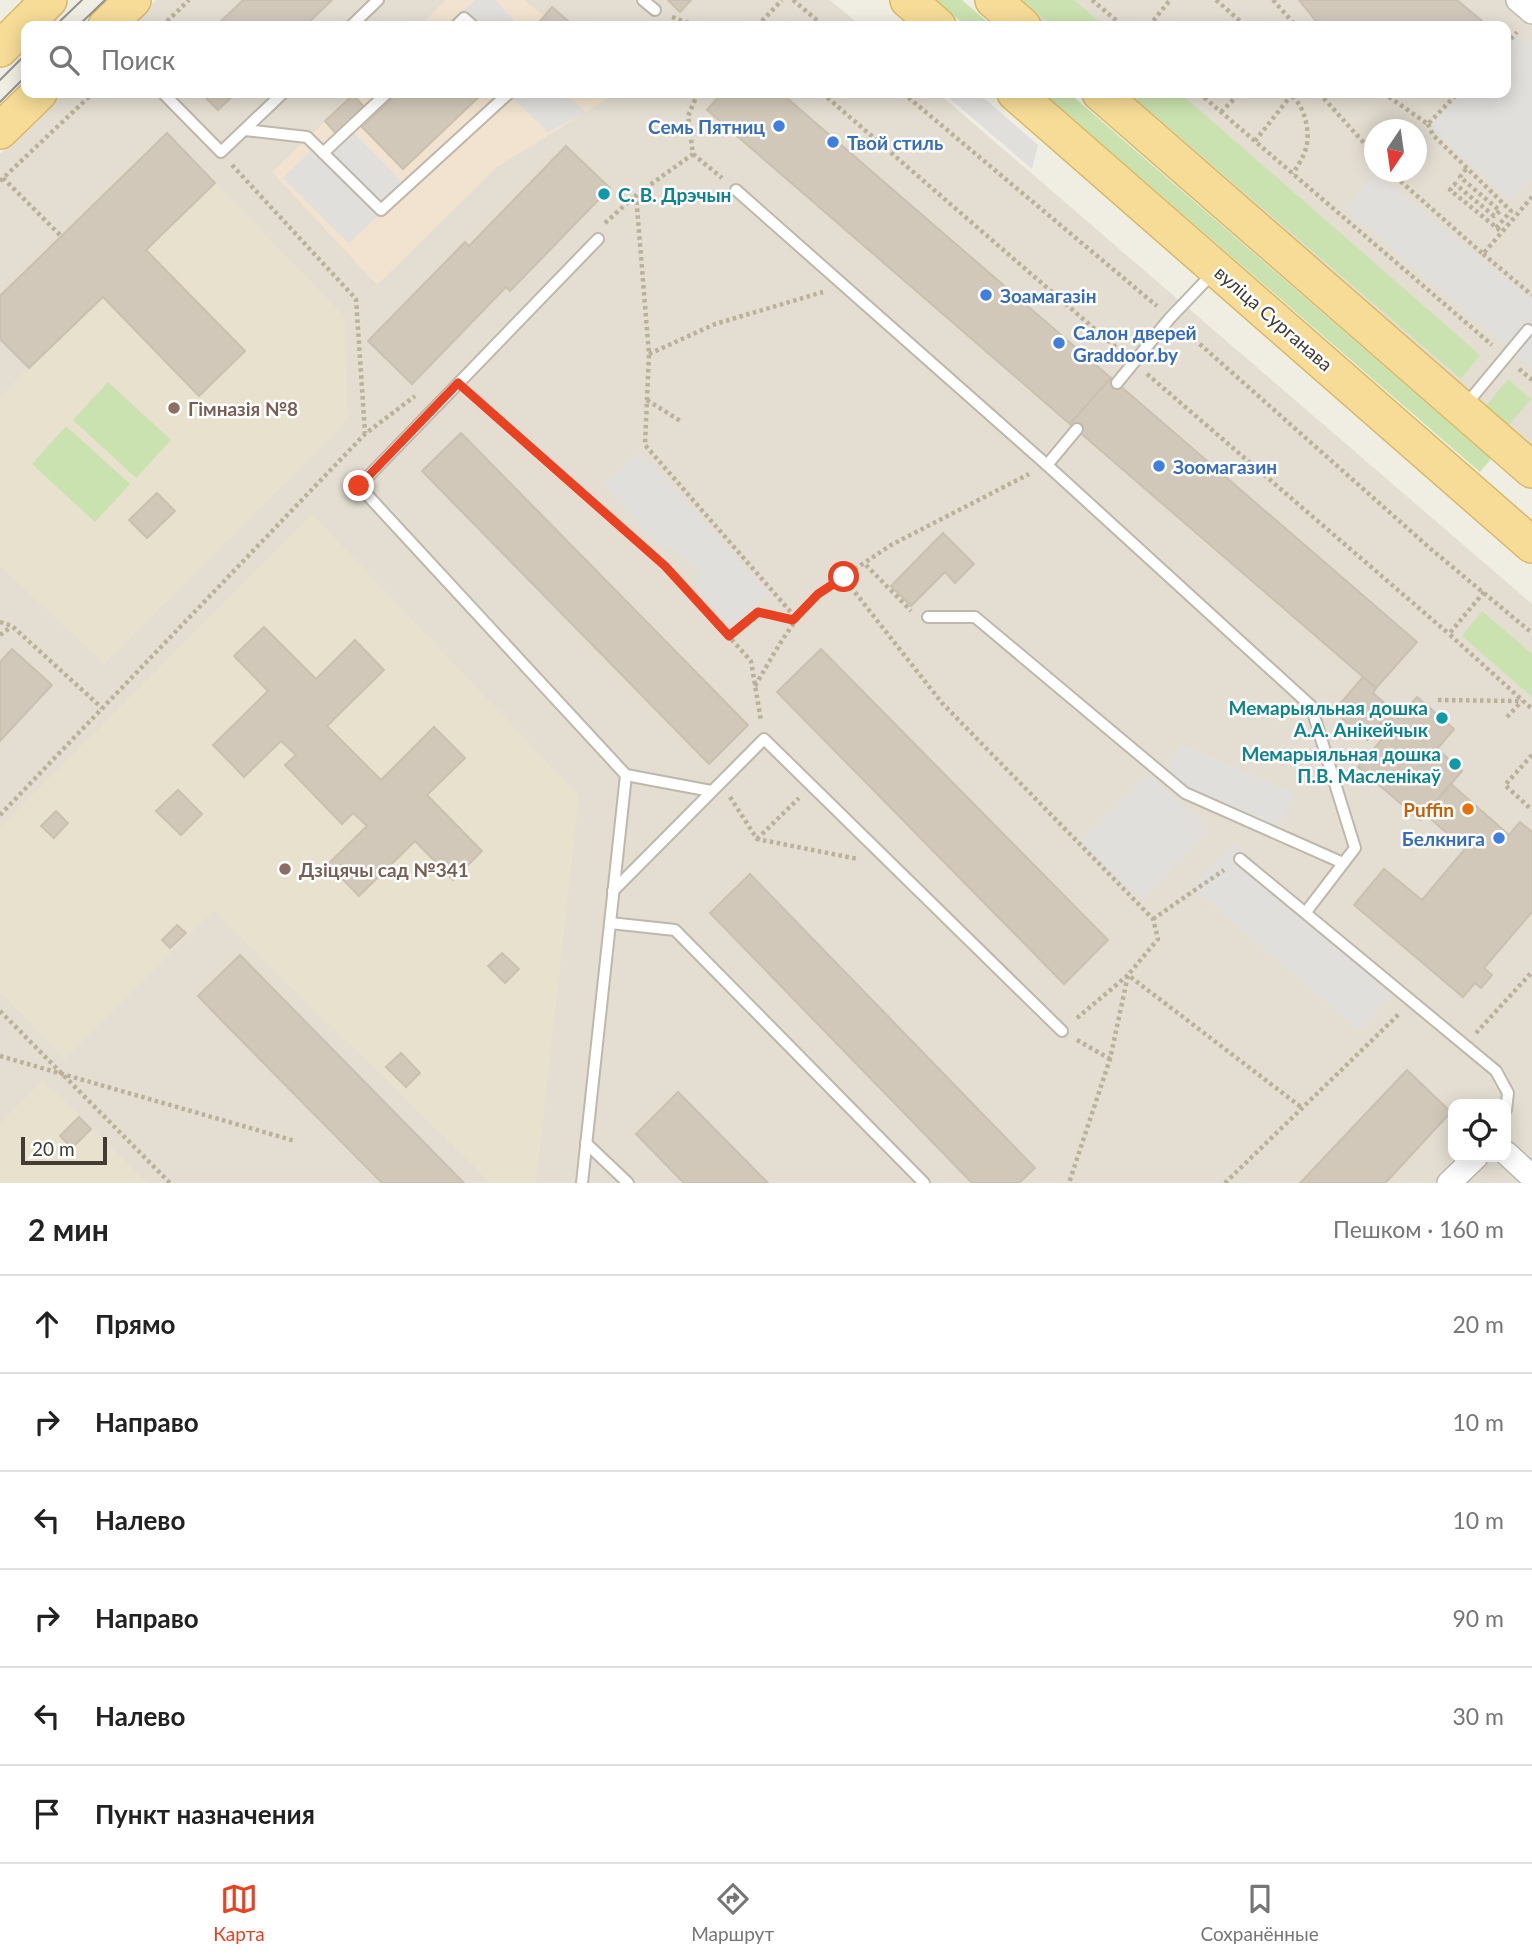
<!DOCTYPE html>
<html lang="ru">
<head>
<meta charset="utf-8">
<style>
	:root { --surface:#fff; --page:#f2f2f2; --text:#222; --muted:#767676; --line:#e0e0e0; --accent:#e94222 }
	body { margin:0; font-family:Lato,sans-serif; background:var(--page); color:var(--text) }
	.controls { position:absolute; right:21px; bottom:21px; display:grid; overflow:hidden; border-radius:14px; box-shadow:0 4px 18px #0003 }
	.controls button { width:63px; height:63px; display:grid; place-items:center; padding:0; border:0; border-bottom:2px solid var(--line); background:var(--surface); color:var(--text); font:35px sans-serif }
	.compass { position:absolute; left:1364px; top:119px; width:63px; height:63px; border-radius:50%; background:var(--surface); box-shadow:0 4px 18px #0003; rotate:193deg }
	.scale { position:absolute; left:21px; bottom:18px; width:86px; box-sizing:border-box; padding-left:7px; border:4px solid #423c34; border-top:0; font-size:19px; line-height:24px; white-space:nowrap; color:#423c34; -webkit-text-stroke:5px #fff; paint-order:stroke }
	.stop { position:absolute; width:21px; height:21px; margin:-16px; border:5px solid #e94222; border-radius:50%; background:#fff }
	.stop.end { background:#e94222; border-color:#fff; box-shadow:0 2px 7px #0008 }
	.list { margin:0; padding:0; list-style:none }
	h2 { display:flex; justify-content:space-between; align-items:center; height:91px; margin:0; padding:0 28px; font-size:30px }
	h2 small { font-size:23px; font-weight:400; color:var(--muted) }
	.list li { display:grid; grid-template-columns:46px 1fr auto; gap:21px; align-items:center; box-sizing:border-box; height:98px; padding:0 28px; border-top:2px solid var(--line) }
	.list b { display:block; font-size:26px; white-space:nowrap }
	.list em { font-size:23px; font-style:normal; color:var(--muted) }
	.icon { flex:none; width:38px; height:38px; fill:none; stroke:currentColor; stroke-width:2; stroke-linecap:round; stroke-linejoin:round }
	.map { position:relative; flex:none; width:1532px; height:1183px; overflow:hidden }
	.search { position:absolute; background:var(--surface); box-shadow:0 4px 18px #0003; left:21px; right:21px; top:21px; height:77px; display:flex; align-items:center; gap:18px; box-sizing:border-box; padding:0 24px; border-radius:14px; color:var(--muted); font-size:26px }
	.sheet { height:679px; background:var(--surface) }
	nav { display:flex; justify-content:space-around; align-items:center; box-sizing:border-box; height:98px; border-top:2px solid var(--line); background:var(--surface); font-size:19px; color:var(--muted) }
	nav a { display:grid; justify-items:center; gap:4px }
	nav .on { color:var(--accent) }
	.map>svg:first-child { display:block }
</style>
</head>
<body>
<div class="map">
<svg width="1532" height="1183" viewBox="0 0 1532 1183">
	<rect width="100%" height="100%" fill="#f0ede3"/>
	<g fill="#e4ded2" fill-rule="evenodd">
		<path d="M156 0H830L861 26H129Z"/>
		<path d="M1007 0H1532V457L1113 93H1506V26H1037ZM1374 130H1416V172H1374Z"/>
		<path d="M62 93H938L1532 604V1183H0V154ZM1453 1104H1506V1157H1453Z"/>
	</g>
	<g fill="#f1e3cf">
		<path d="M446 0H524L544 16 552 7 574 26H420Z"/>
		<path d="M355 93H613L607 99 497 167 377 285 272 172Z"/>
	</g>
	<g fill="#e8e1ce">
		<path d="M167 133 345 317 348 419 105 664 0 566V398L28 368 0 339V296Z"/>
		<path d="M312 514 579 796 536 1183H491L213 910 64 1059 0 991V828Z"/>
		<path d="M43 1080 148 1183H0V1124Z"/>
	</g>
	<g fill="#cae2af">
		<path d="M936 0H962L992 26H966Z"/>
		<path d="M1022 0H1074L1104 26H1053Z"/>
		<path d="M1043 93H1069L1491 459 1480 472Z"/>
		<path d="M1129 93H1180L1480 355 1461 379Z"/>
		<path d="M1508 379 1531 399 1509 425 1486 406Z"/>
		<path d="M108 382 171 440 136 478 73 420Z"/>
		<path d="M66 426 130 484 95 522 32 464Z"/>
		<path d="M1482 611 1532 654V697L1462 636Z"/>
	</g>
	<g fill="#e1dfdc">
		<path d="M475 0H495L519 26H446Z"/>
		<path d="M1515 34 1532 46V176L1510 200 1429 126 1460 93H1506V43Z"/>
		<path d="M507 93H564L586 112 548 132Z"/>
		<path d="M943 93H978L1038 145 1032 169Z"/>
		<path d="M352 131 408 188 349 243 283 178 316 146Z"/>
		<path d="M1376 172 1532 301V369L1346 209Z"/>
		<path d="M640 452 769 593 731 628 695 588 702 573 674 549 662 548 604 485Z"/>
		<path d="M1181 744 1293 793 1276 834 1185 793 1164 776Z"/>
		<path d="M1149 774 1209 828 1142 900 1081 842Z"/>
		<path d="M1234 844 1401 985 1359 1030 1192 886Z"/>
	</g>
	<g fill="#d1c8ba" stroke="#cbc0ae" stroke-width="2">
		<path d="M243 0H332L305 26H216Z"/>
		<path d="M668 0H691L680 12Z"/>
		<path d="M1299 0H1457L1488 26H1320Z"/>
		<path d="M552 7 574 26H536Z"/>
		<path d="M201 93H236L218 110Z"/>
		<path d="M398 93H483L403 169 362 127Z"/>
		<path d="M722 93H781L1111 378 1070 424 707 110Z"/>
		<path d="M353 95 366 109 338 136 325 121Z"/>
		<path d="M167 133 215 183 146 250 245 351 199 396 103 297 29 368 0 339V296Z"/>
		<path d="M566 146 610 188 510 291 506 287 412 384 368 341 465 242 469 246Z"/>
		<path d="M1111 378 1417 642 1376 688 1070 424Z"/>
		<path d="M461 433 748 725 709 764 422 471Z"/>
		<path d="M157 493 175 511 147 538 129 520Z"/>
		<path d="M943 533 974 564 955 583 945 572 911 606 891 586Z"/>
		<path d="M264 627 316 679 355 640 384 670 327 726 381 780 434 727 465 758 427 795 482 851 453 880 415 841 359 896 328 864 367 826 353 813 342 824 285 765 296 755 281 741 244 777 213 745 268 691 234 656Z"/>
		<path d="M12 649 52 685 0 741V662Z"/>
		<path d="M821 649 1108 940 1064 984 777 692Z"/>
		<path d="M1363 677 1376 688 1373 693 1400 717 1417 697 1454 729 1437 749 1462 771 1420 820 1358 767 1390 730 1381 723 1367 740 1334 711Z"/>
		<path d="M1451 784 1509 835 1520 822 1532 832V912L1484 968 1492 975 1481 988 1475 983 1463 997 1354 905 1384 869 1422 900 1465 849 1425 814Z"/>
		<path d="M178 790 202 814 181 835 156 811Z"/>
		<path d="M56 811 68 823 54 838 41 826Z"/>
		<path d="M750 874 1035 1168 1019 1183H972L710 913Z"/>
		<path d="M177 925 186 933 170 948 162 940Z"/>
		<path d="M502 953 519 969 505 983 488 966Z"/>
		<path d="M240 955 464 1183H382L228 1027 198 996Z"/>
		<path d="M401 1053 420 1073 406 1087 386 1067Z"/>
		<path d="M1407 1070 1451 1112 1390 1178 1385 1183H1300Z"/>
		<path d="M678 1092 768 1183H684L673 1172 636 1134Z"/>
		<path d="M79 1117 91 1129 72 1148 60 1136Z"/>
	</g>
	<g fill="none" stroke-linecap="round" stroke-linejoin="round">
		<g stroke="#beb7aa" stroke-width="14">
			<g id="lane">
				<path d="M643 0 655 10"/>
				<path d="M351 26 378 0"/>
				<path d="M456 26 464 18 473 26"/>
				<path d="M163 93 221 152 283 93"/>
				<path d="M245 130 307 137 381 210 509 93"/>
				<path d="M323 153 387 93"/>
				<path d="M736 190 1047 465 1311 706 1355 848 1306 912"/>
				<path d="M598 239 359 486 626 775 711 791"/>
				<path d="M1117 383 1170 318 1214 272"/>
				<path d="M1464 407 1528 330"/>
				<path d="M1047 465 1077 429"/>
				<path d="M928 617H975L1185 793 1343 863"/>
				<path d="M1240 859 1496 1071 1508 1093 1506 1110"/>
				<path d="M613 891 764 739 1062 1031"/>
				<path d="M610 923 675 930 924 1183"/>
				<path d="M586 1143 628 1183"/>
				<path d="M582 1183 626 775"/>
			</g>
		</g>
		<g stroke="#beb7aa" stroke-width="26">
			<g id="street">
				<path d="M1518 0 1532 12"/>
				<path d="M1506 1153 1532 1177"/>
				<path d="M1449 1183 1476 1157"/>
			</g>
		</g>
		<g stroke="#d9b968" stroke-width="38">
			<g id="primary">
				<path d="M908 0 938 26"/>
				<path d="M993 0 1023 26"/>
				<path d="M106 26 133 0"/>
				<path d="M0 49 49 0"/>
				<path d="M1015 93 1532 545"/>
				<path d="M1100 93 1532 470"/>
				<path d="M0 131 39 93"/>
			</g>
		</g>
		<g stroke="#bbb099" stroke-width="4.5" stroke-dasharray="3.5 3.5" stroke-linecap="butt">
			<path d="M793 0 824 26"/>
			<path d="M1092 0 1123 26"/>
			<path d="M1216 0 1246 26"/>
			<path d="M1273 0 1296 26"/>
			<path d="M672 17 697 26"/>
			<path d="M162 26 189 0"/>
			<path d="M757 26 782 0"/>
			<path d="M1149 26 1170 0"/>
			<path d="M1506 44 1517 32"/>
			<path d="M698 93 688 116 693 154 636 195 649 354 645 445 796 618"/>
			<path d="M822 93 1119 350"/>
			<path d="M903 93 1157 306"/>
			<path d="M1199 93 1492 345"/>
			<path d="M1286 93C1304 99 1311 132 1306 148 1304 157 1297 166 1293 174"/>
			<path d="M1319 93 1374 154"/>
			<path d="M1383 93 1428 124 1458 93"/>
			<path d="M1221 112 1240 93"/>
			<path d="M1428 124 1433 135 1511 211 1496 228"/>
			<path d="M1255 141 1293 93"/>
			<path d="M693 154 722 178"/>
			<path d="M232 165 356 299 365 433"/>
			<path d="M1466 169 1460 177 1500 211 1494 216 1455 184 1450 190 1502 232"/>
			<path d="M1390 172 1483 254 1532 197"/>
			<path d="M3 178 61 236"/>
			<path d="M0 181 93 93"/>
			<path d="M605 223 636 195"/>
			<path d="M1483 254 1532 295"/>
			<path d="M1184 330 1432 550 1532 633"/>
			<path d="M649 354 715 324 823 292"/>
			<path d="M1519 369 1532 380"/>
			<path d="M1147 374 1449 634"/>
			<path d="M472 395 665 566 751 661 761 721"/>
			<path d="M647 400 682 422"/>
			<path d="M866 565 911 611"/>
			<path d="M843 577 891 545 1029 474"/>
			<path d="M1484 592 1449 634 1532 709"/>
			<path d="M0 622 12 626 102 708"/>
			<path d="M0 635 11 627"/>
			<path d="M729 636 758 612 793 620"/>
			<path d="M755 686C783 638 797 609 843 577L942 703 1153 919 1158 939 1128 975 1110 1059 1069 1183"/>
			<path d="M1438 700 1521 701"/>
			<path d="M1507 717 1522 701"/>
			<path d="M1532 755 1505 785 1532 810"/>
			<path d="M730 797 757 839 858 859"/>
			<path d="M0 815 365 434 415 396"/>
			<path d="M757 839 799 798"/>
			<path d="M1153 919 1224 870"/>
			<path d="M0 1011 170 1183"/>
			<path d="M1077 1018 1128 975 1301 1107"/>
			<path d="M1476 1033 1532 972"/>
			<path d="M1077 1040 1110 1059"/>
			<path d="M0 1056 295 1141"/>
			<path d="M1225 1183 1400 1013"/>
		</g>
		<use href="#lane" stroke="#fff" stroke-width="10"/>
		<use href="#street" stroke="#fff" stroke-width="23"/>
		<use href="#primary" stroke="#f6dc97" stroke-width="35"/>
		<g stroke="#939393" stroke-width="2">
			<path d="M55 26 82 0"/>
			<path d="M78 26 105 0"/>
			<path d="M0 80 26 54"/>
			<path d="M0 102 26 76"/>
		</g>
	</g>
	<g fill="none" stroke-linecap="round" stroke-linejoin="round">
		<path stroke="#e94222" stroke-width="9" d="M359 486 458 383 665 566 729 636 758 612 793 620 818 594 844 577"/>
	</g>
	<g fill="#3f7fe0" stroke="#fff" stroke-width="2.5">
		<circle cx="779" cy="126" r="7"/>
		<circle cx="833" cy="142" r="7"/>
		<circle cx="986" cy="295" r="7"/>
		<circle cx="1059" cy="343" r="7"/>
		<circle cx="1159" cy="466" r="7"/>
		<circle cx="1499" cy="838" r="7"/>
	</g>
	<g fill="#0f9aa8" stroke="#fff" stroke-width="2.5">
		<circle cx="604" cy="194" r="7"/>
		<circle cx="1442" cy="718" r="7"/>
		<circle cx="1455" cy="764" r="7"/>
	</g>
	<g fill="#8d6e63" stroke="#fff" stroke-width="2.5">
		<circle cx="174" cy="408" r="7"/>
		<circle cx="285" cy="869" r="7"/>
	</g>
	<circle fill="#e8710a" stroke="#fff" stroke-width="2.5" cx="1468" cy="809" r="7"/>
	<g text-anchor="middle" dominant-baseline="central" stroke-width="5" stroke-linejoin="round" paint-order="stroke">
		<g font-size="19" font-weight="bold" fill="#366cbe" stroke="#fff" text-anchor="start">
			<text x="765" y="126" text-anchor="end">Семь Пятниц</text>
			<text x="847" y="142">Твой стиль</text>
			<text x="1000" y="295">Зоамагазін</text>
			<text x="1073" y="332">Салон дверей<tspan x="1073" dy="22">Graddoor.by</tspan></text>
			<text x="1173" y="466">Зоомагазин</text>
			<text x="1485" y="838" text-anchor="end">Белкнига</text>
		</g>
		<g font-size="19" font-weight="bold" fill="#0d838f" stroke="#fff" text-anchor="end">
			<text x="618" y="194" text-anchor="start">С. В. Дрэчын</text>
			<text x="1428" y="707">Мемарыяльная дошка<tspan x="1428" dy="22">А.А. Анікейчык</tspan></text>
			<text x="1441" y="753">Мемарыяльная дошка<tspan x="1441" dy="22">П.В. Масленікаў</tspan></text>
		</g>
		<g font-size="19" fill="#423c34" stroke="#fff">
			<text transform="translate(1274 318) rotate(41)">вуліца Сурганава</text>
		</g>
		<g font-size="19" font-weight="bold" fill="#785e54" stroke="#fff" text-anchor="start">
			<text x="188" y="408">Гімназія №8</text>
			<text x="299" y="869">Дзіцячы сад №341</text>
		</g>
		<g font-size="19" font-weight="bold" fill="#c56008" stroke="#fff" text-anchor="end">
			<text x="1454" y="809">Puffin</text>
		</g>
	</g>
</svg>
<div class="controls">
<button><svg class="icon" aria-label="locate" viewBox="0 0 24 24"><circle cx="12" cy="12" r="6"/><path d="M12 2v4M12 18v4M2 12h4M18 12h4"/></svg></button>
</div>
<svg class="compass" viewBox="-18 -18 36 36"><path d="M0-13l5 13h-10z" fill="#e53935"/><path d="M0 13l5-13h-10z" fill="#767676"/></svg>
<div class="scale">20 m</div>
<div class="stop" style="left:844px;top:577px"></div>
<div class="stop end" style="left:359px;top:486px"></div>
<div class="search"><svg class="icon" aria-label="search" viewBox="0 0 24 24"><circle cx="10" cy="10" r="6"/><path d="M15 15l6 6"/></svg>Поиск</div>
</div>
<section class="sheet">
<h2>2 мин<small>Пешком · 160 m</small></h2>
<ul class="list">
<li><svg class="icon" aria-label="ahead" viewBox="0 0 24 24"><path d="M12 20V5M6 11l6-6 6 6"/></svg><div><b>Прямо</b></div><em>20 m</em></li>
<li><svg class="icon" aria-label="right" viewBox="0 0 24 24"><path d="M7 20v-9h11M14 6l5 5-5 5"/></svg><div><b>Направо</b></div><em>10 m</em></li>
<li><svg class="icon" aria-label="left" viewBox="0 0 24 24"><path d="M17 20v-9H6M10 6l-5 5 5 5"/></svg><div><b>Налево</b></div><em>10 m</em></li>
<li><svg class="icon" aria-label="right" viewBox="0 0 24 24"><path d="M7 20v-9h11M14 6l5 5-5 5"/></svg><div><b>Направо</b></div><em>90 m</em></li>
<li><svg class="icon" aria-label="left" viewBox="0 0 24 24"><path d="M17 20v-9H6M10 6l-5 5 5 5"/></svg><div><b>Налево</b></div><em>30 m</em></li>
<li><svg class="icon" aria-label="arrive" viewBox="0 0 24 24"><path d="M6 21V4h12l-3 4 3 4H6"/></svg><div><b>Пункт назначения</b></div></li>
</ul>
</section>
<nav>
<a class="on"><svg class="icon" aria-label="map" viewBox="0 0 24 24"><path d="M3 6l6-2 6 2 6-2v14l-6 2-6-2-6 2zM9 4v14M15 6v14"/></svg>Карта</a>
<a><svg class="icon" aria-label="directions" viewBox="0 0 24 24"><path d="M12 3l9 9-9 9-9-9zM9 14v-3h6M13 9l2 2-2 2"/></svg>Маршрут</a>
<a><svg class="icon" aria-label="saved" viewBox="0 0 24 24"><path d="M7 4h10v16l-5-4-5 4z"/></svg>Сохранённые</a>
</nav>
</body>
</html>
